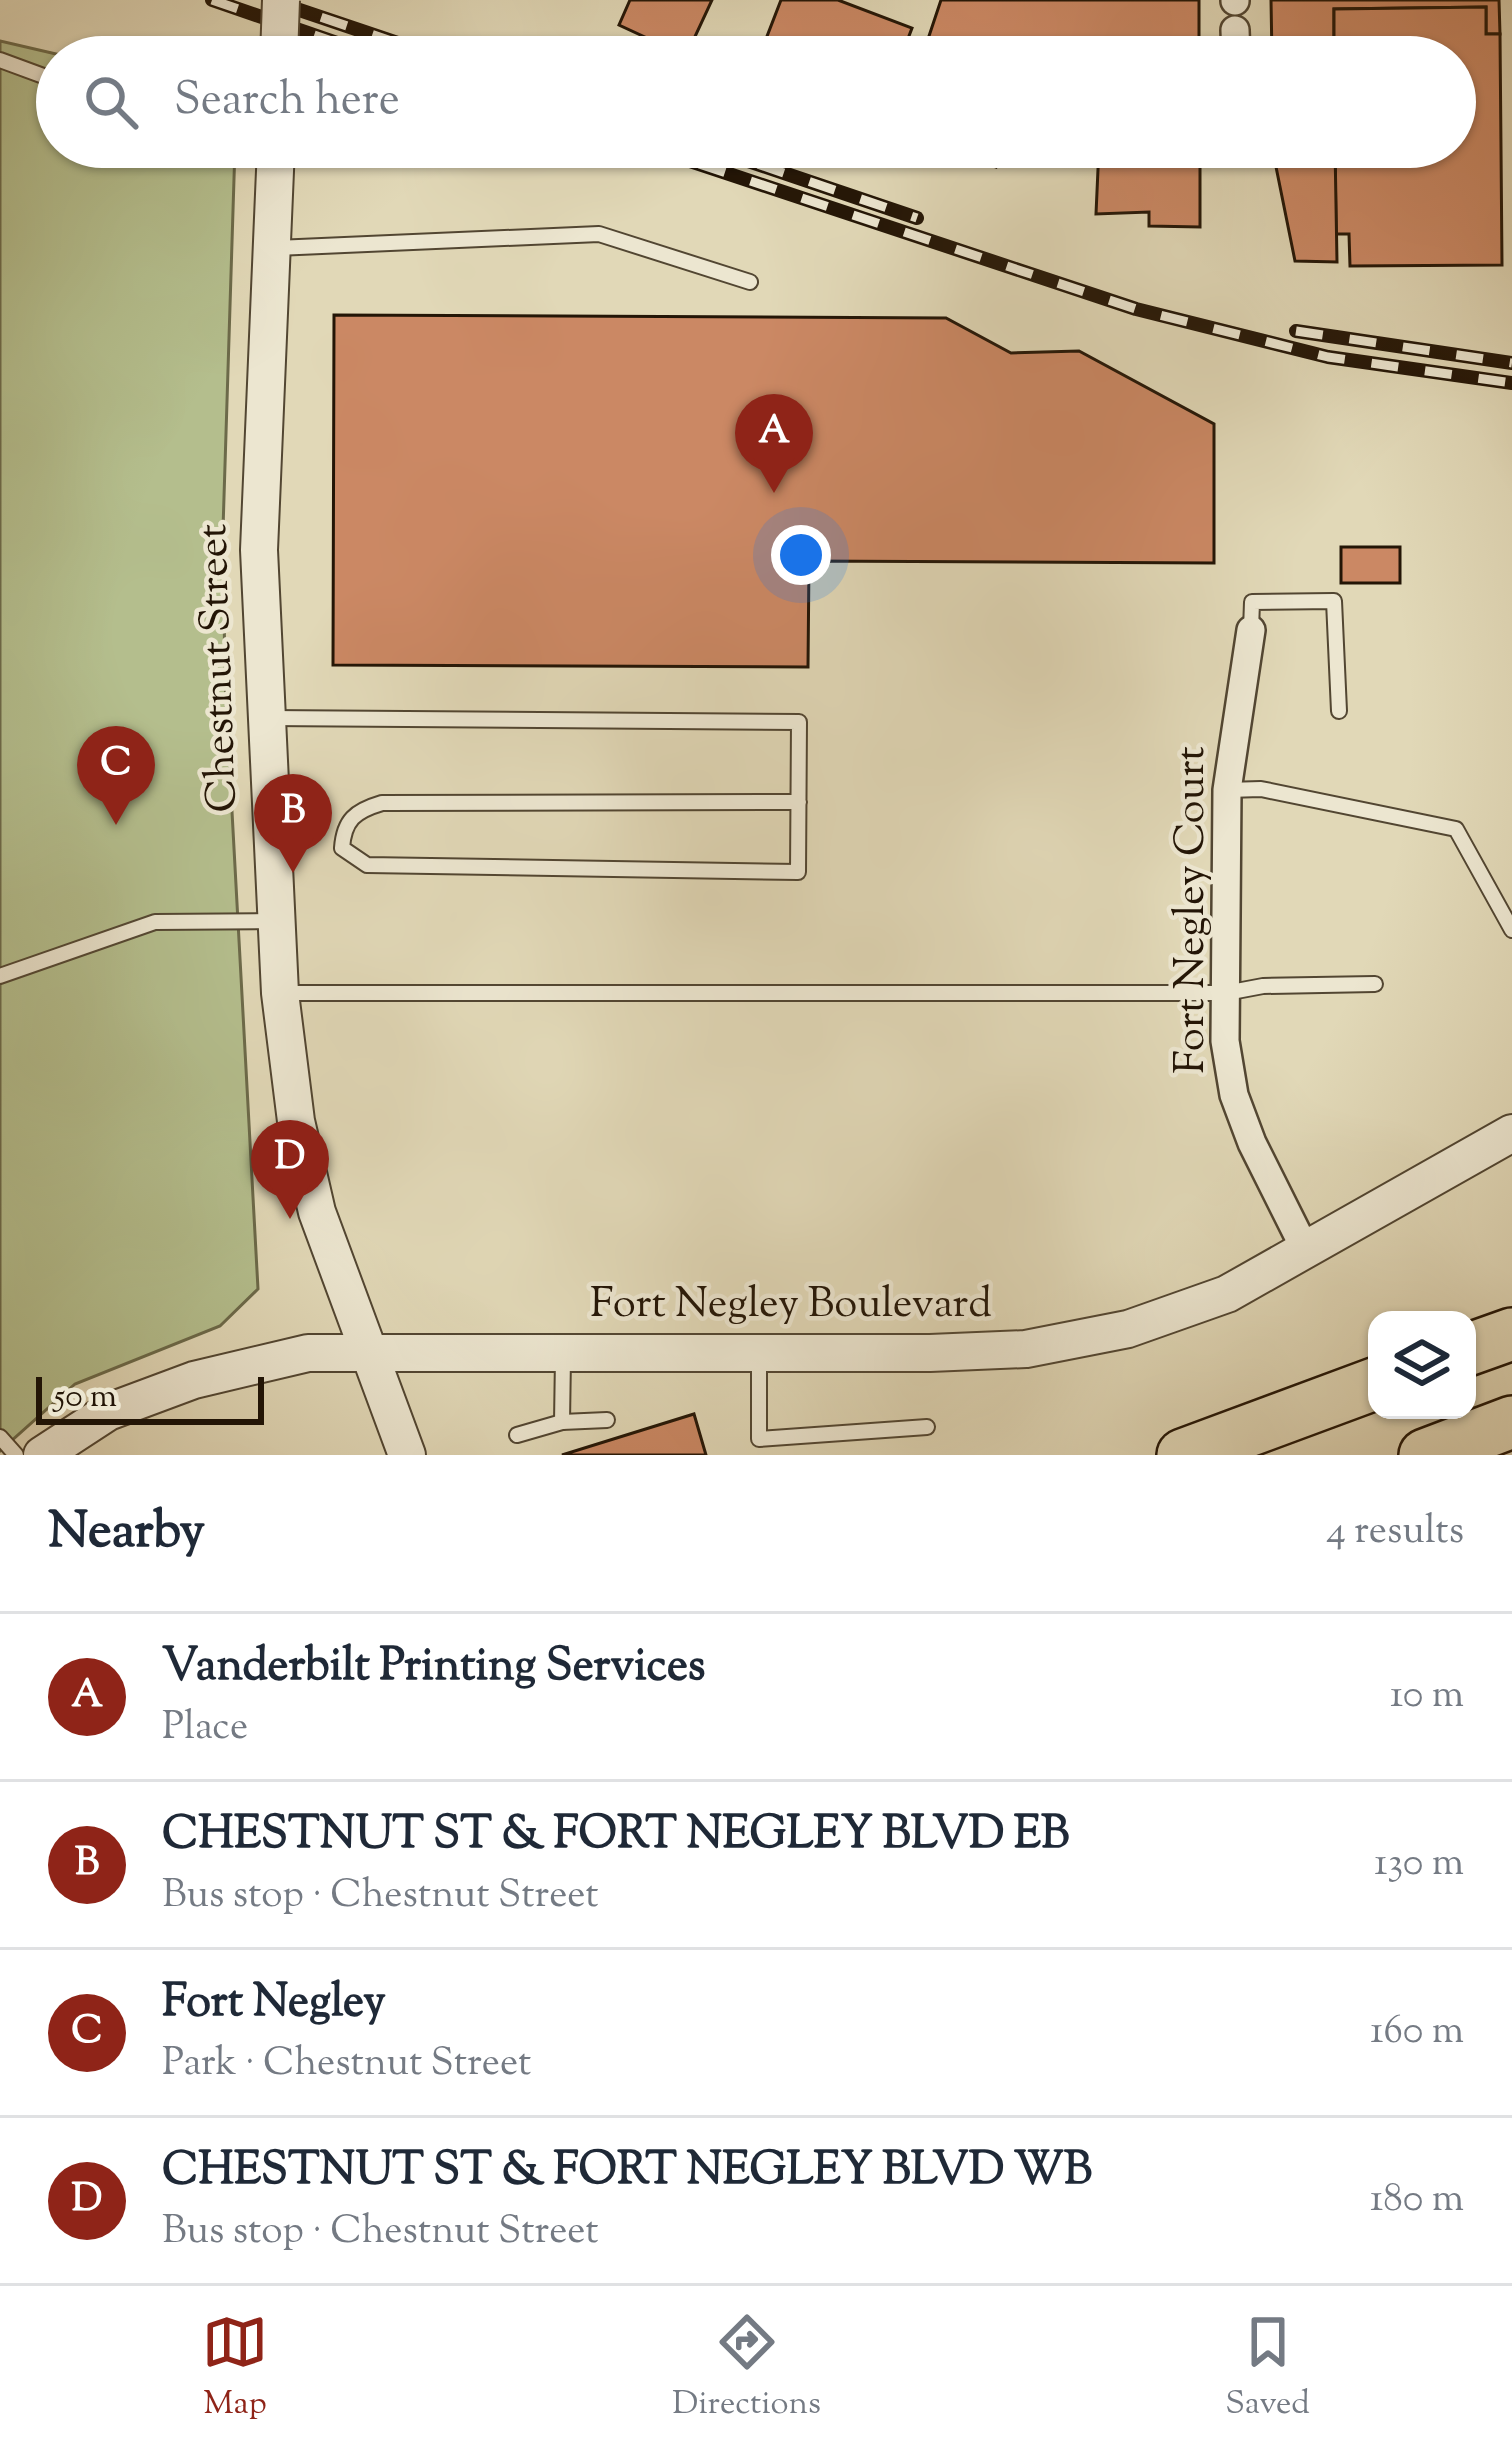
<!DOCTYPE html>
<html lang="en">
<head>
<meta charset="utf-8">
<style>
	:root { --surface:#fff; --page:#f6f6f7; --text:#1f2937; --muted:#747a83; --line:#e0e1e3; --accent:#8f2418 }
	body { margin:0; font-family:"Sorts Mill Goudy",serif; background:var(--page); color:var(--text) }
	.controls { position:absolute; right:36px; bottom:36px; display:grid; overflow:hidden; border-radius:24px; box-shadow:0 3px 9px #0004 }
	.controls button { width:108px; height:108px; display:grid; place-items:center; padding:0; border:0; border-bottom:3px solid var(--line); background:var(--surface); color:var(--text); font:60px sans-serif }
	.scale { position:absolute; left:36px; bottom:30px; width:228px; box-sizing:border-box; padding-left:12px; border:6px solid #231506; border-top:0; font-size:33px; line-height:42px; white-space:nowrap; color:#231506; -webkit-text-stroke:9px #ece6d0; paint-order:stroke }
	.you { position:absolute; left:801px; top:555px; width:42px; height:42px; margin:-30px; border:9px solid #fff; border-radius:50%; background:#1a73e8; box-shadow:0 0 0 18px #1a73e833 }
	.badge { display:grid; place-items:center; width:78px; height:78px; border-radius:50%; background:var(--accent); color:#fff; font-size:39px; font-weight:700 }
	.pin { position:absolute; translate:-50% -99px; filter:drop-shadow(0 3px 6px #0008) }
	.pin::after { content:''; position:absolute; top:63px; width:42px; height:36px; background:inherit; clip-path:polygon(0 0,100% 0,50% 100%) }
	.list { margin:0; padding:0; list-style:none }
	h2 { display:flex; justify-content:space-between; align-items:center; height:156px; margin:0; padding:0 48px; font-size:51px }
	h2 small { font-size:39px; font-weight:400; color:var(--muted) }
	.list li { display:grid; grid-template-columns:78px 1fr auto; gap:36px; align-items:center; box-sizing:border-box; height:168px; padding:0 48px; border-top:3px solid var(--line) }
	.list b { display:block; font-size:45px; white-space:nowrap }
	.list p { margin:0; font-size:39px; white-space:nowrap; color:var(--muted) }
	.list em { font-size:39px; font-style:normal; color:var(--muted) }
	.icon { flex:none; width:66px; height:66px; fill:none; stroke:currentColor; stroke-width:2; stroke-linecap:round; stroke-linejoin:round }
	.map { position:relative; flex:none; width:1512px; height:1455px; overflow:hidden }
	.search { position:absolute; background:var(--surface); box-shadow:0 3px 9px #0004; left:36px; right:36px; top:36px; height:132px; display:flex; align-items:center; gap:30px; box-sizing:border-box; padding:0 42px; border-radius:66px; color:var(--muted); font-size:45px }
	.sheet { height:828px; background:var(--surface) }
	nav { display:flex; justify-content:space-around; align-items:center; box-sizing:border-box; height:168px; border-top:3px solid var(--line); background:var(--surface); font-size:33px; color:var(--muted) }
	nav a { display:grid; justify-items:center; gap:6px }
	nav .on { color:var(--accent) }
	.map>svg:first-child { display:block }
</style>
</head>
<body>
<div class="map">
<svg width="1512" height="1455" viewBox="0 0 1512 1455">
	<rect width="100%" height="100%" fill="#e1d8b7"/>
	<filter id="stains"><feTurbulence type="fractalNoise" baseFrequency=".00167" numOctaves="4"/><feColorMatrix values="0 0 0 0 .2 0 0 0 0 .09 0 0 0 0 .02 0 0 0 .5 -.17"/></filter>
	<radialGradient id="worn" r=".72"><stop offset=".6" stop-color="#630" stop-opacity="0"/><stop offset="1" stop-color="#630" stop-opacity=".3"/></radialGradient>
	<path fill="#b4be8d" stroke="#6c6a4a" stroke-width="3" d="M0 41 69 57H57V147H235L223 529 225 683 258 1289 220 1326 75 1384 0 1451Z"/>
	<g fill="#cb8864" stroke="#231506" stroke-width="3">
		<path d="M630 0H712L686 56 619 25Z"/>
		<path d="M781 0H838L912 28 901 57H759Z"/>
		<path d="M941 0H1199V57H922Z"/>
		<path d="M1271 0H1499L1500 34H1486V7L1334 9V57H1272Z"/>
		<path d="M1486 7V34H1500L1502 265 1350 266 1349 234H1336L1335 147H1455V57H1334V9Z"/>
		<path d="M939 147H1002L996 167Z"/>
		<path d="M1099 147H1200V227L1149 226V212L1096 214Z"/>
		<path d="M1272 147H1335L1337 262 1295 261Z"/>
		<path d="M334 315 946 318 1011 353 1079 351 1214 424V563L809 561 808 667 333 665Z"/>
		<rect x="1341" y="547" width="59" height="36"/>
		<path d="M694 1414 706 1455H562Z"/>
	</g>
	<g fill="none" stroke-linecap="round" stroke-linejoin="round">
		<g stroke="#524632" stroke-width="18">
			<g id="service">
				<path d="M0 60 57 81"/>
				<path d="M228 147 271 162"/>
				<path d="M276 248 599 234 750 282"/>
				<path d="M1251 630 1252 602 1334 601 1339 711"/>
				<path d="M268 718 799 722 798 872 367 865 342 848C344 820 355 811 382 803L799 802"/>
				<path d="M1227 790 1261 789 1456 829 1512 930"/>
				<path d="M0 976 155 922 274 921"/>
				<path d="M280 993H1226L1263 986 1375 984"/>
				<path d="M759 1357V1439L927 1427"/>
				<path d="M562 1422 607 1420"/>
				<path d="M517 1435 562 1422 563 1357"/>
				<path d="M0 1437 16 1455"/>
			</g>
		</g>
		<g stroke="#524632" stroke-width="32">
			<g id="minor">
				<path d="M1235 0V1"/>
				<path d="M1235 30 1236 57"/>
				<path d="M1251 630 1227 790 1225 1041 1234 1095 1252 1143 1304 1247"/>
			</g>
		</g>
		<g stroke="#524632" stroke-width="40">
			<g id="tertiary">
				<path d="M276 147 259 550 280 993 296 1121 317 1212 407 1455"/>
				<path d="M42 1455 108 1412 194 1380 308 1353H930L1026 1349 1128 1329 1227 1294 1512 1133"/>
			</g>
		</g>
		<g stroke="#231506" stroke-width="56">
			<g id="motorway">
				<path d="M1467 1350 1512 1334"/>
				<path d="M1183 1455 1377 1383"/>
				<path d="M1425 1455 1512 1422"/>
			</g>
		</g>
		<use href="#service" stroke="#ece6d0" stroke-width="14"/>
		<use href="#minor" stroke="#ece6d0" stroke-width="27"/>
		<use href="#tertiary" stroke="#ece6d0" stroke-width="36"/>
		<use href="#motorway" stroke="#e1d8b7" stroke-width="51"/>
		<g stroke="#231506" stroke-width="14">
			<g id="rail">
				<path d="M212 0 378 57"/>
				<path d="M270 0 439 57"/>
				<path d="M648 147 1136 309 1328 357 1512 383"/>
				<path d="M707 147 917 218"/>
				<path d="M1296 331 1512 363"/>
			</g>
		</g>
		<use href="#rail" stroke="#ece6d0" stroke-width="9" stroke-dasharray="27" stroke-linecap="butt"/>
		<g stroke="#524632" stroke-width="40" stroke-linecap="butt">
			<path id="tertiary-bridge" d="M279 57 281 0"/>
		</g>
		<use href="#tertiary-bridge" stroke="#ece6d0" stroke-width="36"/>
	</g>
	<g text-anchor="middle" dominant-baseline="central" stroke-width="9" stroke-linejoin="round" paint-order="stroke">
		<g font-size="42" fill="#231506" stroke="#ece6d0">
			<text transform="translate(220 668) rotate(-92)">Chestnut Street</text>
			<text transform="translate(1193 910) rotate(-90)">Fort Negley Court</text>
			<text x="791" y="1306">Fort Negley Boulevard</text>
		</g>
	</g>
	<rect width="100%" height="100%" filter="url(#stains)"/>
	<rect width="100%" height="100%" fill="url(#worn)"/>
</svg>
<div class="controls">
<button><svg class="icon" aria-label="layers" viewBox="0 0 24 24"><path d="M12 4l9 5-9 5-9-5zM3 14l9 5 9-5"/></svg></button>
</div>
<div class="scale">50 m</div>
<div class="you"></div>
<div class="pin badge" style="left:774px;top:493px">A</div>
<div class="pin badge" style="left:293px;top:873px">B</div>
<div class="pin badge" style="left:116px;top:825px">C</div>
<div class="pin badge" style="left:290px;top:1219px">D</div>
<div class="search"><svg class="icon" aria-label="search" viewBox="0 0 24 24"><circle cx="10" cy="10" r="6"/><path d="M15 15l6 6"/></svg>Search here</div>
</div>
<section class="sheet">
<h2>Nearby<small>4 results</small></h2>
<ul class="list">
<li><span class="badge">A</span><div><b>Vanderbilt Printing Services</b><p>Place</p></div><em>10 m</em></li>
<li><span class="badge">B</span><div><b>CHESTNUT ST &amp; FORT NEGLEY BLVD EB</b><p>Bus stop · Chestnut Street</p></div><em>130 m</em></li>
<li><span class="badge">C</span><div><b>Fort Negley</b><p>Park · Chestnut Street</p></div><em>160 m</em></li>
<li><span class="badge">D</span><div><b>CHESTNUT ST &amp; FORT NEGLEY BLVD WB</b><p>Bus stop · Chestnut Street</p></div><em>180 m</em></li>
</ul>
</section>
<nav>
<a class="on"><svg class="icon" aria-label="map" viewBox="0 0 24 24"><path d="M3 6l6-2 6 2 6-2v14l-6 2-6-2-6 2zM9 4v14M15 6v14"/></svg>Map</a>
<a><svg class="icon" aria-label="directions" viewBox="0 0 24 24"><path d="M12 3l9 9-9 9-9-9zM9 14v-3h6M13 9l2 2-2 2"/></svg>Directions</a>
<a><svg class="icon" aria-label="saved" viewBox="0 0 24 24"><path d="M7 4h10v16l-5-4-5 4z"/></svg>Saved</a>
</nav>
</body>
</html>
